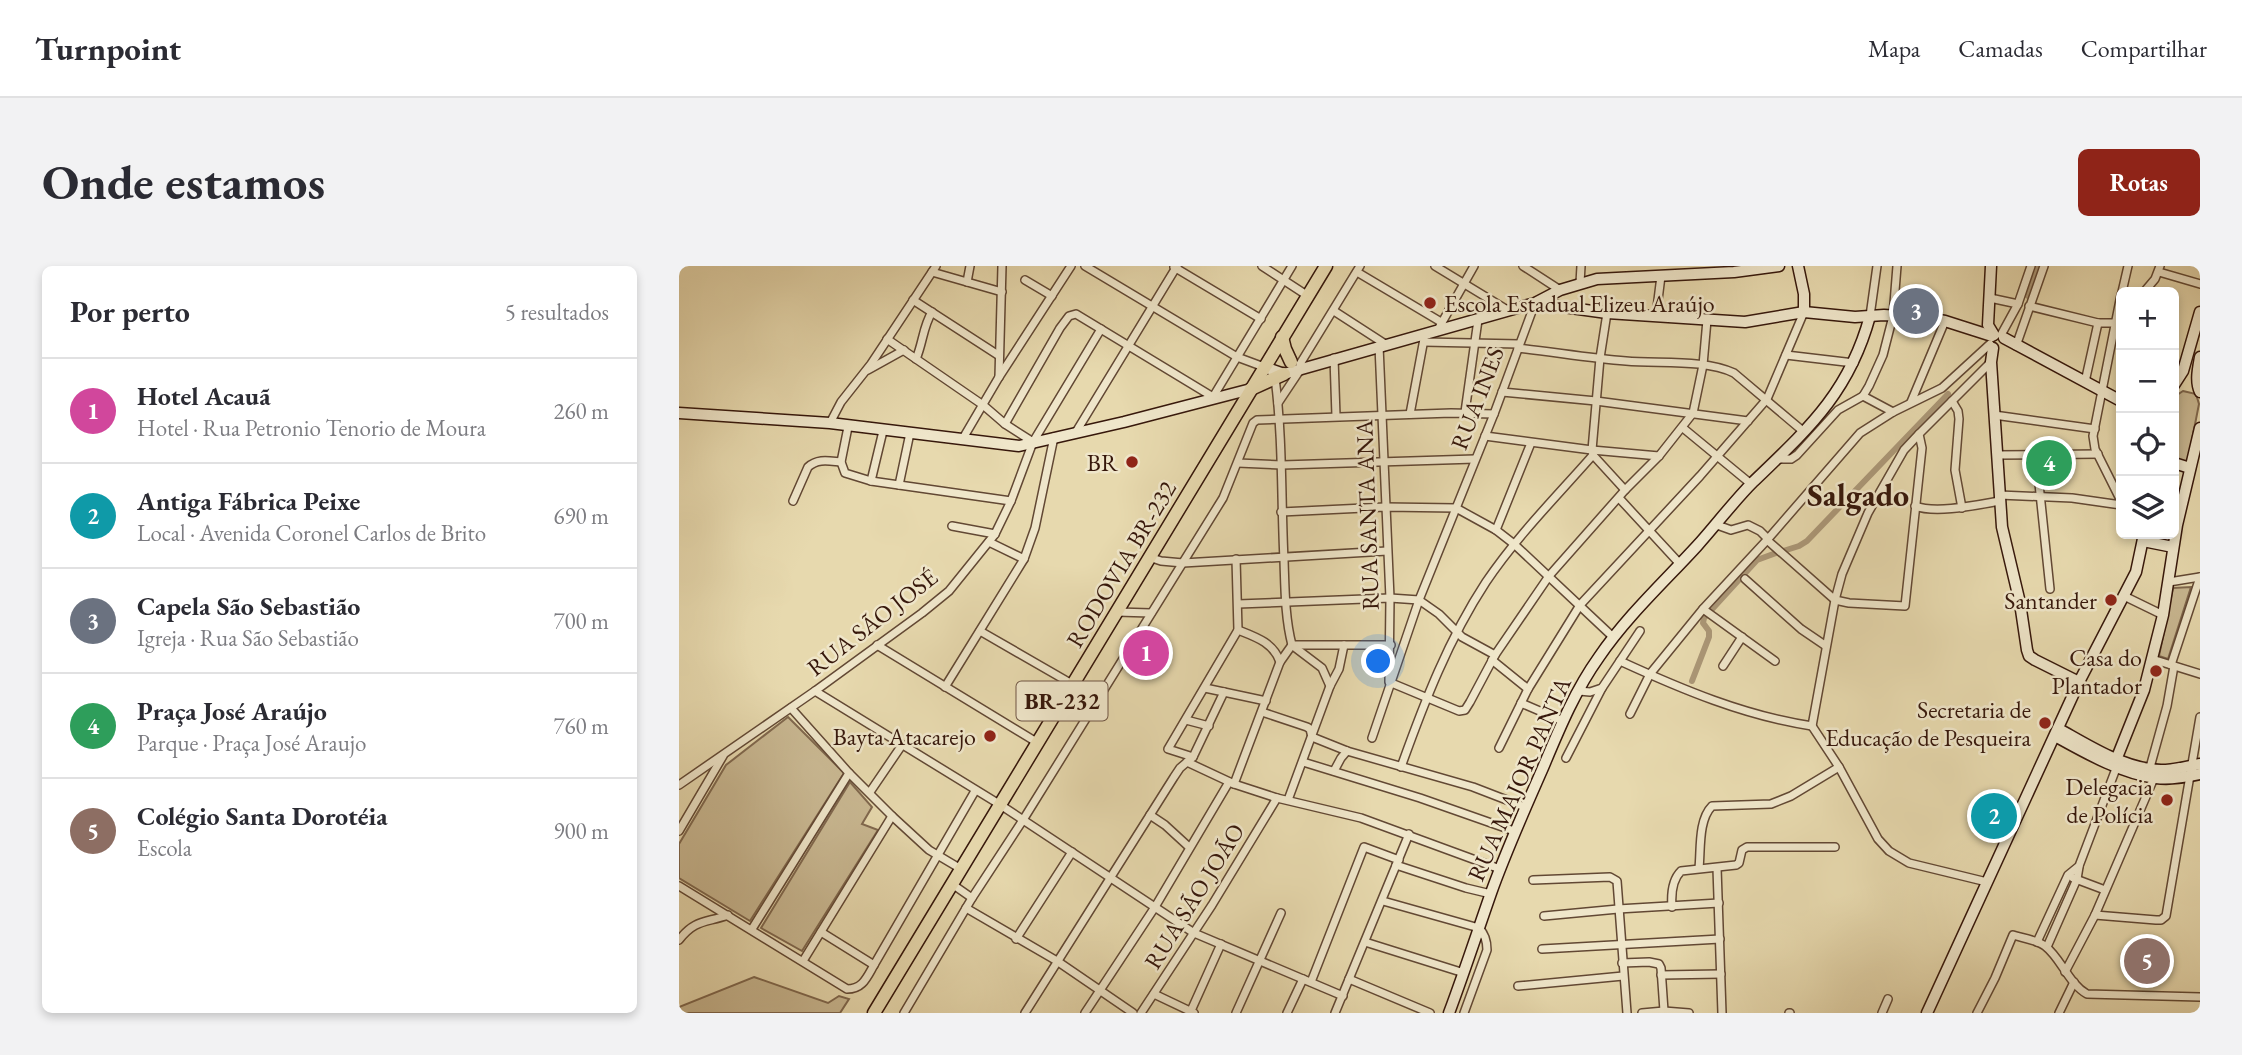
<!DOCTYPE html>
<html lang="pt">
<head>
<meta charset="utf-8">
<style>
	:root { --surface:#fff; --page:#f2f2f3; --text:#2b2b33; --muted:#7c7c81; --line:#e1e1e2; --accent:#8f2418 }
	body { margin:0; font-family:"EB Garamond",serif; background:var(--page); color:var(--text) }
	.controls { position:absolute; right:21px; top:21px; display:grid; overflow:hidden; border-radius:10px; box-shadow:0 4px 10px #0003 }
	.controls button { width:63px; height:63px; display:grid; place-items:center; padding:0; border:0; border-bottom:2px solid var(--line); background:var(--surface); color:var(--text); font:35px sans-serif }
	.you { position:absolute; left:700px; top:396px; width:24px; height:24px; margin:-18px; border:5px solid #fff; border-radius:50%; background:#1a73e8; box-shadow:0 0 0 10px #1a73e833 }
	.badge { display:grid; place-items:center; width:46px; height:46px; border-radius:50%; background:var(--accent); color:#fff; font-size:23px; font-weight:700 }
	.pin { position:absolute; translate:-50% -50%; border:4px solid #fff; box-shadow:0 2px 7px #0006 }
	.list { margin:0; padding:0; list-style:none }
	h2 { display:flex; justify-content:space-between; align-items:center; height:91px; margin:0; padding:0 28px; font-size:30px }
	h2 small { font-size:23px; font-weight:400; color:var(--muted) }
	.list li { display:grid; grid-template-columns:46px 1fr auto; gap:21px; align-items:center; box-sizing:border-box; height:105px; padding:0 28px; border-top:2px solid var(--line) }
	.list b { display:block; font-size:26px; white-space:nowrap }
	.list p { margin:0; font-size:23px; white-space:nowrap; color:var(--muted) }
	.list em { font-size:23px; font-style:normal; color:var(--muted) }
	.icon { flex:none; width:38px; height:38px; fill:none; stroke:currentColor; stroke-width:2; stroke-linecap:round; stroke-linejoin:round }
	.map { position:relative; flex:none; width:1521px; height:747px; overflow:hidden; border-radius:10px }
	header { display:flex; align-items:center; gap:42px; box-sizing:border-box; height:98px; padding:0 35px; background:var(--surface); border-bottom:2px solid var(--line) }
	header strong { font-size:33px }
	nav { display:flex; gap:38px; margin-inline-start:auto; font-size:24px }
	.intro { display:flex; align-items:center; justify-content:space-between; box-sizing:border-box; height:168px; padding:0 42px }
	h1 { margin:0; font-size:49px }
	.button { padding:18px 32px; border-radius:10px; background:var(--accent); color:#fff; font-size:24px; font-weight:700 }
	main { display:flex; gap:42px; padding:0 42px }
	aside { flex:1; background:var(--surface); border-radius:10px; box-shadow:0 4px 10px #0003 }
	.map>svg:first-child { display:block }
</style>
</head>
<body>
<header>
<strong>Turnpoint</strong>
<nav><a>Mapa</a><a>Camadas</a><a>Compartilhar</a></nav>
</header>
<div class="intro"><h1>Onde estamos</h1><a class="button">Rotas</a></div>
<main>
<aside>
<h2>Por perto<small>5 resultados</small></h2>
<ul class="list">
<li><span class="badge" style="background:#d1479c">1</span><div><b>Hotel Acauã</b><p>Hotel · Rua Petronio Tenorio de Moura</p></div><em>260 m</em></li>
<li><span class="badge" style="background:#0f9aa8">2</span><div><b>Antiga Fábrica Peixe</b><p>Local · Avenida Coronel Carlos de Brito</p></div><em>690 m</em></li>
<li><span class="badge" style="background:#6b7280">3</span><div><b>Capela São Sebastião</b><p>Igreja · Rua São Sebastião</p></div><em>700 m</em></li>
<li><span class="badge" style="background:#2e9e5b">4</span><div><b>Praça José Araújo</b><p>Parque · Praça José Araujo</p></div><em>760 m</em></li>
<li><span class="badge" style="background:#8d6e63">5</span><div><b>Colégio Santa Dorotéia</b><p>Escola</p></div><em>900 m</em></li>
</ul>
</aside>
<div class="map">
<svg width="1521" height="747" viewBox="0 0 1521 747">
	<rect width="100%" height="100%" fill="#e7d9ae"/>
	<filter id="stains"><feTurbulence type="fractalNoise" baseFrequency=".00286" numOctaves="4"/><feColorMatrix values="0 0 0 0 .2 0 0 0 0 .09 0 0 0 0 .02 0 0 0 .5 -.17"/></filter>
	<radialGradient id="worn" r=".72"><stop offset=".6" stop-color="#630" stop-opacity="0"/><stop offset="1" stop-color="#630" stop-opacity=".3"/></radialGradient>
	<g fill="#c9b892" stroke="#80684e" stroke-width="2">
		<path d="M1504 125 1517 128 1520 138 1509 194 1505 196 1495 194V131Z"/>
		<path d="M1512 321 1489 393 1480 390 1494 322Z"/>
		<path d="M109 451 165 507 71 655 0 612V578L47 499Z"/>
		<path d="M171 516 193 541 183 558 199 564 123 685 82 662Z"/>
		<path d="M75 711 149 737 160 730 170 733 161 747H0V741Z"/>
	</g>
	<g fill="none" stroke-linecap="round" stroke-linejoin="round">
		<g stroke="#ab9777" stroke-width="6">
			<path d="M1349 30 1360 0"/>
			<path d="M1101 286 1120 280 1128 275 1269 128"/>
			<path d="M1013 415 1030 371V365L1024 357 1025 352 1078 294 1097 287"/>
		</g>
		<g stroke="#624834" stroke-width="10">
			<g id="street">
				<path d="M406 0 558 91 585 101"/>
				<path d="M583 0 629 30"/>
				<path d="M756 0 830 45"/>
				<path d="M844 0 881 24"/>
				<path d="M495 1 582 53"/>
				<path d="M253 6 323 26"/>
				<path d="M678 6 762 56"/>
				<path d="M1480 6 1521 18"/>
				<path d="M346 14 373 30"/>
				<path d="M288 16 291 0"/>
				<path d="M901 17 902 0"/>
				<path d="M1443 26 1449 0"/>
				<path d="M1465 26 1476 13 1481 0"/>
				<path d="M1442 29 1414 170 1416 183 1442 235"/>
				<path d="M1311 32 1339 38"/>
				<path d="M234 34 319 89"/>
				<path d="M1350 40 1419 57H1436"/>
				<path d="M655 45 706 78"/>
				<path d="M928 47 921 92 913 184 914 189 946 224"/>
				<path d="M977 50 982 10"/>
				<path d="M1191 50 1198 0"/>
				<path d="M761 60 795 0"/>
				<path d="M1322 69 1339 38 1352 0"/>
				<path d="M208 73 304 139 326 158 354 176"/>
				<path d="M745 76 840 78"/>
				<path d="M700 80 711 332 710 416 780 445 786 444 791 436 816 389 870 310 946 224 980 190 1014 147 1024 99 1028 54"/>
				<path d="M1337 80 1365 0"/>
				<path d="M839 82C875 86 911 92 947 95 980 98 1026 93 1055 107L1125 166"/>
				<path d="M1107 89 1175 97"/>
				<path d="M655 92 657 150"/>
				<path d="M237 93C244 77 244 60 253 46"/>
				<path d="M621 98 681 0"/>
				<path d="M189 104 225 84"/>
				<path d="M320 111 323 0"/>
				<path d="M596 112C604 172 602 234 605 294 606 323 606 352 613 379"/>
				<path d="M1406 116 1419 57"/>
				<path d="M823 126 917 135 1069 155"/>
				<path d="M1184 130 1214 146"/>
				<path d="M1273 135 1279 145 1280 153 1276 204 1283 242"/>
				<path d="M1232 136 1266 55"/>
				<path d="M599 137 621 104"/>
				<path d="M786 146 799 54"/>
				<path d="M731 148 745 73"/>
				<path d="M1315 149 1416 163"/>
				<path d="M151 157 162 136 192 98 257 0"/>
				<path d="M326 158 381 62 390 50 397 48 534 131 613 0"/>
				<path d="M169 161 162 196 166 207 192 215 332 235"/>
				<path d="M1004 162 1072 218"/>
				<path d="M397 166 498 0"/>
				<path d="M806 170 913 184 980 190"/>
				<path d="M283 174 320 111 392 0"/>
				<path d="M1318 189 1419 188"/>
				<path d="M1357 189 1371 323"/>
				<path d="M1098 193H1112L1118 189 1159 144 1184 130 1190 120 1204 89 1214 50 1218 0"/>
				<path d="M559 197 603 199 796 193"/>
				<path d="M1359 203 1381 204 1384 201V189"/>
				<path d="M192 215 204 165"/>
				<path d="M220 219 231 167"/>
				<path d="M1320 229 1393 232 1442 239"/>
				<path d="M940 232 1001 298"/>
				<path d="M114 235 129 201C139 192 150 195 162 196"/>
				<path d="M1236 240C1257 248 1298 239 1321 235"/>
				<path d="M602 246 706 241 777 242 817 264 835 278 934 371"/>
				<path d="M1038 259 1052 264 1069 259 1081 265 1089 273"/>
				<path d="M273 260 316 268"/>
				<path d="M817 264 852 177"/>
				<path d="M1088 274 1156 334 1170 337 1226 340 1243 182 1240 168 1312 96"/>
				<path d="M310 276 345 293"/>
				<path d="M470 291 482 295 504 297 708 285"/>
				<path d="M1066 313 1122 363 1147 380"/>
				<path d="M1490 316 1521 311"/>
				<path d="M1445 330 1484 349"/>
				<path d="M559 338 711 332 740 334 760 348 783 371 816 389"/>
				<path d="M1024 343 1096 395"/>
				<path d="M438 346 472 347"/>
				<path d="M559 364C577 371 595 377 601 396"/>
				<path d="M301 365 393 418"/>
				<path d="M198 379 359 477"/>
				<path d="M613 379H712"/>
				<path d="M614 380 643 402 651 420"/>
				<path d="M1473 393 1521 408"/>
				<path d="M813 394 849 423"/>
				<path d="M941 395 961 365"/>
				<path d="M1492 399 1521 311"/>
				<path d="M1044 400 1063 371"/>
				<path d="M266 421 345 293 356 262 375 171"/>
				<path d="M526 422 587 435"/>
				<path d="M136 425 320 538 515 667 664 730"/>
				<path d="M900 425 911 426 923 422 941 395C1002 423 1066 450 1133 460"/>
				<path d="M842 437 884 455"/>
				<path d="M112 442 170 507 213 550 250 584 282 603"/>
				<path d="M583 446 628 461 631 463 633 471"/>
				<path d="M951 448 971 408 1024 343 1088 274 1181 167 1214 146 1263 122 1311 78"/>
				<path d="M507 454 530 460"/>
				<path d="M1133 460 1156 334 1163 308 1189 247 1225 184 1240 168"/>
				<path d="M1133 460 1160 501 1199 573 1210 585 1230 597 1308 616"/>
				<path d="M633 471 668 485 794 521 846 541"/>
				<path d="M693 472 740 334 815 148 856 37"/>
				<path d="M820 482 849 423 901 339 1021 210 1088 133 1125 46"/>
				<path d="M514 491 489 483 559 364 557 293"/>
				<path d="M887 492 923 422"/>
				<path d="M508 496 555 518 598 532 682 552 821 603"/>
				<path d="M624 496 741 532 835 565"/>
				<path d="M722 501C745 437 769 374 807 316 838 270 878 230 914 189"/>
				<path d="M655 505 662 492 668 485"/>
				<path d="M1470 505 1488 440 1495 400"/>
				<path d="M555 518 601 396 613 379"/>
				<path d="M0 519 136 425 243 347 270 325 316 268 332 235 354 176 422 63"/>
				<path d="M191 526 223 479"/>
				<path d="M609 534 651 420 660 403 665 379"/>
				<path d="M471 549 486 559 510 581"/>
				<path d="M0 565 44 490"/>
				<path d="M717 599 787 622 812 628"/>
				<path d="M1020 602C1022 584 1019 554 1033 540L1092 538 1112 530 1160 501"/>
				<path d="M1038 602 1043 747"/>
				<path d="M1394 612 1426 624"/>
				<path d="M854 614 931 611 938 615 948 747"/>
				<path d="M273 618 293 632"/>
				<path d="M0 620 168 723C184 723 188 711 195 699L296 525"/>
				<path d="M704 635 800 662C806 668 808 676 808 684L785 747"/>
				<path d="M993 641C992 628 993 614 1002 605L1057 599 1060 597 1063 584 1068 581H1156"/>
				<path d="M287 642 378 695 454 747"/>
				<path d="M1416 649 1477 654H1482L1487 650 1521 451"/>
				<path d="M865 650 939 643 1040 637"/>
				<path d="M73 663 170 507"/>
				<path d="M142 666 195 699"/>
				<path d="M337 673 393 586"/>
				<path d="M0 674C16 653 27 657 49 649"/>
				<path d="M686 676 785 707"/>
				<path d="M1358 676 1389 609 1400 600 1438 500"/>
				<path d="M1368 681 1398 613 1400 601"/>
				<path d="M863 683 1041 673"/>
				<path d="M124 695 213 550"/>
				<path d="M943 697 970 696 980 698 982 702 985 745"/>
				<path d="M1386 706 1416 649 1475 512"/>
				<path d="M982 709 1042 708"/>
				<path d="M670 713 751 747"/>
				<path d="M632 716 685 581 720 594"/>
				<path d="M839 720 944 710"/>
				<path d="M475 728 515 747"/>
				<path d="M225 747 293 632 344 554 544 232 574 157 578 154 772 147 815 148"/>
				<path d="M346 747 495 511 501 502 514 491 545 426"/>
				<path d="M406 747 476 641 550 516"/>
				<path d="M462 747 533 639 598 532"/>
				<path d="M511 747 542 678"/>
				<path d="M557 747 602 647"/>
				<path d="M608 747 624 713"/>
				<path d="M656 747 730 568"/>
				<path d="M963 747 985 745 1010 747"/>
				<path d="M1110 747H1111"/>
				<path d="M1203 747 1209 733"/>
				<path d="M1298 747 1316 712 1334 669C1344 672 1358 674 1366 680 1382 692 1389 717 1408 728L1521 731"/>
				<path d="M1380 747 1395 716"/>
			</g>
		</g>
		<g stroke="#36170b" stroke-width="13">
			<g id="secondary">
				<path d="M1119 0 1125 28V46"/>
				<path d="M1312 0 1309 59 1315 69"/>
				<path d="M858 36 881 24 918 13 1055 6 1100 0"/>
				<path d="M1325 72 1442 135"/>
				<path d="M1314 82 1312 96 1323 261 1341 337 1348 384 1350 390 1356 394 1400 416"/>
				<path d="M1521 91C1519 103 1516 115 1521 126"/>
				<path d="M585 101 605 108 856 37 928 47 1066 56 1125 46 1176 51 1205 49 1248 52 1266 55 1313 70"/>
				<path d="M1495 119 1504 105 1521 46"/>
				<path d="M0 147 151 157 340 180 445 156 572 123"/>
				<path d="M1495 197 1511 202"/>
				<path d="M1464 275 1494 281"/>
				<path d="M1380 463C1407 478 1440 499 1471 503 1488 506 1505 501 1521 498"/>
				<path d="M1376 470C1405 486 1443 508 1477 512 1492 514 1507 511 1521 508"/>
				<path d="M1435 499 1465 424 1484 349 1498 259 1521 162"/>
				<path d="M770 747C785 707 798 667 812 627 827 585 845 545 863 504 879 466 895 426 920 391 948 350 985 316 1018 280 1037 259 1054 236 1074 216 1129 163 1170 127 1191 50"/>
				<path d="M1248 747 1400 416 1457 306 1465 268"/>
			</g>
		</g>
		<g stroke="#36170b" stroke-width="15">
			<g id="highway">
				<path d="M603 71 606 83 612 96"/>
				<path d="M572 123 605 108"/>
				<path d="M195 747 647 0"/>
			</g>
		</g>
		<use href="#street" stroke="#efe6ca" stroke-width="7"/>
		<use href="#secondary" stroke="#efe6ca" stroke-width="10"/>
		<use href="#highway" stroke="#e7d9ae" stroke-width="12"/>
	</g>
	<g fill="#8f2418" stroke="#efe6ca" stroke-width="2.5">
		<circle cx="751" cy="37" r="7"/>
		<circle cx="453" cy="196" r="7"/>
		<circle cx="1432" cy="334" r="7"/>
		<circle cx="1477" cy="405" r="7"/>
		<circle cx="1366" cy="457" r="7"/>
		<circle cx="311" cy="470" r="7"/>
		<circle cx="1488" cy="534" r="7"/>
	</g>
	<g text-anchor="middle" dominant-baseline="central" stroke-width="5" stroke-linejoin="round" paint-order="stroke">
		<rect fill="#efe6ca" stroke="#6e5544" stroke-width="2" x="337.5" y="415.5" width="91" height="39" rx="5"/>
		<g font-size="23" font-weight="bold" fill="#36170b">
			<text x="383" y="435">BR-232</text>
		</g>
		<g font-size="24" fill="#36170b" stroke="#efe6ca" text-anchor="end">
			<text x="765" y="37" text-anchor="start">Escola Estadual Elizeu Araújo</text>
			<text x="439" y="196">BR</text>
			<text x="1418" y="334">Santander</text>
			<text x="1463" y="391">Casa do<tspan x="1463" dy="28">Plantador</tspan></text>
			<text x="1352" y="443">Secretaria de<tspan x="1352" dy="28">Educação de Pesqueira</tspan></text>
			<text x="297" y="470">Bayta Atacarejo</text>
			<text x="1474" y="520">Delegacia<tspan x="1474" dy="28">de Polícia</tspan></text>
		</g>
		<g font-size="24" fill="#36170b" stroke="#efe6ca">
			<text transform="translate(798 132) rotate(-69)">RUA INES</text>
			<text transform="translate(688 249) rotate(-92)">RUA SANTA ANA</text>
			<text transform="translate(442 298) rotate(-59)">RODOVIA BR-232</text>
			<text transform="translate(193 356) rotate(-38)">RUA SÃO JOSÉ</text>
			<text transform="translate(840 513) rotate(-66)">RUA MAJOR PANTA</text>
			<text transform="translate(515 630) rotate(-58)">RUA SÃO JOÃO</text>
		</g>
		<g font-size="32" font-weight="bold" fill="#36170b" stroke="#efe6ca">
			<text x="1179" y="229">Salgado</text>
		</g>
	</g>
	<rect width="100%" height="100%" filter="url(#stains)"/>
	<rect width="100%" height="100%" fill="url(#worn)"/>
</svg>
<div class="controls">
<button>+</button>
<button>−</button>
<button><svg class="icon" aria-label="locate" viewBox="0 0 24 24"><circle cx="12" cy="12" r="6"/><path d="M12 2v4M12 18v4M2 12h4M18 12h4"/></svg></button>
<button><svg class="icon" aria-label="layers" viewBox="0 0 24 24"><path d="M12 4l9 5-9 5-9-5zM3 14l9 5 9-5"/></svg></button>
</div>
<div class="you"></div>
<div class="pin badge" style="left:467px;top:387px;background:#d1479c">1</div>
<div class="pin badge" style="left:1315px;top:550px;background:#0f9aa8">2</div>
<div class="pin badge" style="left:1237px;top:45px;background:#6b7280">3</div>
<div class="pin badge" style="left:1370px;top:197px;background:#2e9e5b">4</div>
<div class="pin badge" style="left:1468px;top:695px;background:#8d6e63">5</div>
</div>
</main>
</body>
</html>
